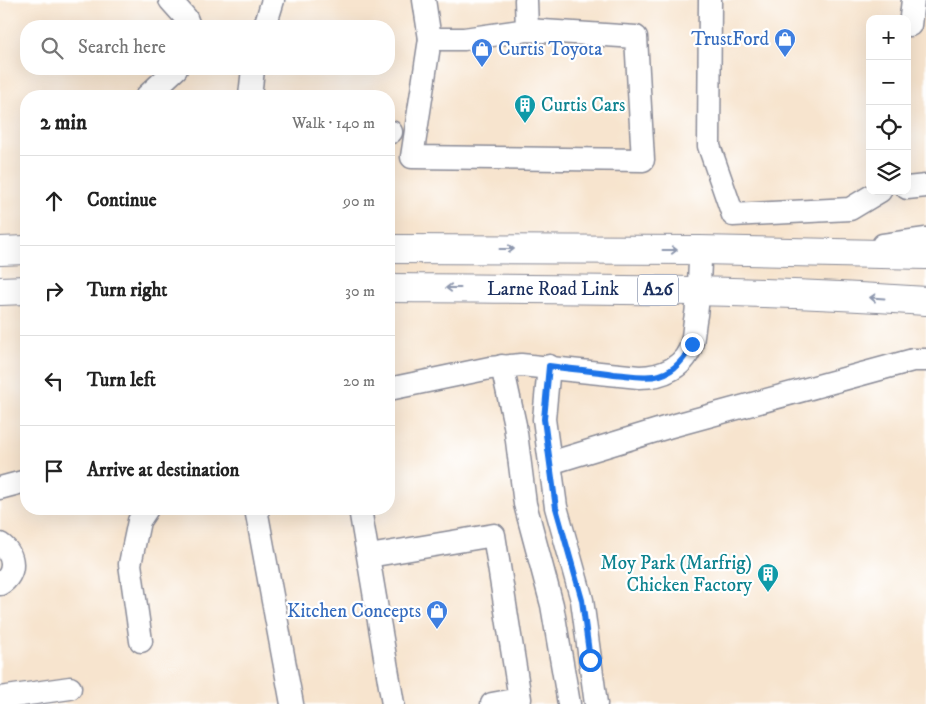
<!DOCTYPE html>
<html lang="en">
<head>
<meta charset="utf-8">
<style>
	:root { --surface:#fff; --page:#f6f6f6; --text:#222; --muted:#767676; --line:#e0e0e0 }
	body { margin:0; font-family:"IM FELL DW Pica",serif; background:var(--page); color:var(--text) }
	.controls { position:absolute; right:15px; top:15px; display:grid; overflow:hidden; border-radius:10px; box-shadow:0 5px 20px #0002 }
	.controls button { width:45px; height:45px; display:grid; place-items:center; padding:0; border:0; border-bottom:1px solid var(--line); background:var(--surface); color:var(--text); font:25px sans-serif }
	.stop { position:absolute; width:15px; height:15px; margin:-11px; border:4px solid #1a73e8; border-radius:50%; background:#fff }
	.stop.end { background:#1a73e8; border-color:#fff; box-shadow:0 1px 5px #0008 }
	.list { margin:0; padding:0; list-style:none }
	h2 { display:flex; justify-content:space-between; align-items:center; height:65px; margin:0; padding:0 20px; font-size:21px }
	h2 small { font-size:16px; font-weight:400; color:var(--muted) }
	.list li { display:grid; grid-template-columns:32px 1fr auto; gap:15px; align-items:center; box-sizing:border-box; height:90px; padding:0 20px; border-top:1px solid var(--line) }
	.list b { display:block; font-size:19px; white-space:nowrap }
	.list em { font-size:16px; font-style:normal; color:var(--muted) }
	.icon { flex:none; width:28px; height:28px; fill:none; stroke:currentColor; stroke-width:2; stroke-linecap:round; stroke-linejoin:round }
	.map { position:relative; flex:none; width:926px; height:704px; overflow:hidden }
	.search { position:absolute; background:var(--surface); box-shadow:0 5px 20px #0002; left:20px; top:20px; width:375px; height:55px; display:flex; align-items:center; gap:12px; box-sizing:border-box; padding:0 18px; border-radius:20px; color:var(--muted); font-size:19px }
	.panel { position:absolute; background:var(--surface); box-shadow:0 5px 20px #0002; left:20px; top:90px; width:375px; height:425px; border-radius:20px }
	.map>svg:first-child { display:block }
</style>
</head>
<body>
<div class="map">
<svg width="926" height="704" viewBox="0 0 926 704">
	<rect width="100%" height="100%" fill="#fff"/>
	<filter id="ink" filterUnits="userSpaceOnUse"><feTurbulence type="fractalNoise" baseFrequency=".02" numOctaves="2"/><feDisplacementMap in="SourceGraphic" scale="10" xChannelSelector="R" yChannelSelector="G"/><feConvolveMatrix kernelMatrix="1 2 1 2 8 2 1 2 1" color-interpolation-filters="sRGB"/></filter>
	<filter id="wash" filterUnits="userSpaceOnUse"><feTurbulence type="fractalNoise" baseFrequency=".0096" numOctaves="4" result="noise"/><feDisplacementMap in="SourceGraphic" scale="20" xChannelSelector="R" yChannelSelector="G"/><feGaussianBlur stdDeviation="1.12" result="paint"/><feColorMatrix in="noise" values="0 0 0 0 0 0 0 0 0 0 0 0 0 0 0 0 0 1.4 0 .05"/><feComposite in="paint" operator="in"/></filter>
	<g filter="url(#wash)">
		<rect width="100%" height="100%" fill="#f7e4ce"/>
	</g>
	<g filter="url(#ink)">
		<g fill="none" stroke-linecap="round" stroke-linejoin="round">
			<g stroke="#898a96" stroke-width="25">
				<g id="minor">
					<path d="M170 0 186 18 189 26"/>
					<path d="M424 0 430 39"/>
					<path d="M526 0 527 30"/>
					<path d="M710 0 709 146 733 215 850 209 880 191"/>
					<path d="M910 25 913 0"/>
					<path d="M265 26 273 0"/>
					<path d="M527 30 636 37 643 160 412 157 430 39H464Z"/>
					<path d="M147 96 176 69"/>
					<path d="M250 96 253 69"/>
					<path d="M389 132H391"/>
					<path d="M907 188 926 186"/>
					<path d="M883 245 926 239"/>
					<path d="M502 366 515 425 525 504 552 605 569 704"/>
					<path d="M549 366 544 419 556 507 582 600 596 704"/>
					<path d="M389 389 490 368 521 365 639 377C662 377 687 367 692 342 694 333 694 324 696 315 699 293 700 272 700 250"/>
					<path d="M550 463 668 427 913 360H926"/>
					<path d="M0 488 26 481"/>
					<path d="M256 509 292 704"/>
					<path d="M360 509 393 704"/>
					<path d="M0 544C15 554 17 574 0 584"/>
					<path d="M369 556 494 535 520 699 492 704"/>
					<path d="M141 641 130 564 139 521 147 509"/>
					<path d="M0 698 70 688"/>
				</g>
			</g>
			<g stroke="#898a96" stroke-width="30">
				<g id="major">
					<path d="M389 249 700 250 926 255"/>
					<path d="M0 251 26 250"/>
					<path d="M389 288C568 289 747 289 926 301"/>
					<path d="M0 291 26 290"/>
				</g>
			</g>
			<use href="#minor" stroke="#fff" stroke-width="22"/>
			<use href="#major" stroke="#fff" stroke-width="28"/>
		</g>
		<defs><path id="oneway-shaft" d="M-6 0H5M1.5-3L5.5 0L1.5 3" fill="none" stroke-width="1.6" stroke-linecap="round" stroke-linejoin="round" transform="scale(1.25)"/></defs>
		<g stroke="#8d97ae">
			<use href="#oneway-shaft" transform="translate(507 249)"/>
			<use href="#oneway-shaft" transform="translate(670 250)"/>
			<use href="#oneway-shaft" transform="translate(453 288) rotate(-180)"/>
			<use href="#oneway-shaft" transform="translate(877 298) rotate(-176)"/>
		</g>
	</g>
	<g fill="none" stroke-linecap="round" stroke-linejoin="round" filter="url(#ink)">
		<path stroke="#1a73e8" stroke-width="6" d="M590 660 582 600 556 508 544 419 549 366C571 369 593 371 614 374 629 375 645 379 660 375 675 371 686 357 692 344"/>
	</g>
	<defs>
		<g id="shop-pin" transform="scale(1.125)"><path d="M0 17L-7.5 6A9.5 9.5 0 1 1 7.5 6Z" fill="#3f7fe0" stroke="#fff"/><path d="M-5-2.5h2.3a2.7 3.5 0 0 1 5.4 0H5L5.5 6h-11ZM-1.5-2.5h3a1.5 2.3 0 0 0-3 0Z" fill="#fff"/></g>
		<g id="building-pin" transform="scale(1.125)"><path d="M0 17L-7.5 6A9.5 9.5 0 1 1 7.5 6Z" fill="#0f9aa8" stroke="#fff"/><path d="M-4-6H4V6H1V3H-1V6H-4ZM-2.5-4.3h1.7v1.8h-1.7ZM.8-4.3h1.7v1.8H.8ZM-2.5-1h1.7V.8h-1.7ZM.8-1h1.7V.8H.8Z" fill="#fff"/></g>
	</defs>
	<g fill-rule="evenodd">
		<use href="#shop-pin" x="785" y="39"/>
		<use href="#shop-pin" x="482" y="49"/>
		<use href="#building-pin" x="525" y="105"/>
		<use href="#building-pin" x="768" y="574"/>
		<use href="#shop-pin" x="437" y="611"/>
	</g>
	<g text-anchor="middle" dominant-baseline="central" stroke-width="4.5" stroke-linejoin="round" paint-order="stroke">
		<rect fill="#fff" stroke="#5f6d8e" stroke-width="1" x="638" y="274.5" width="40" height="31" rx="4"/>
		<g font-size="18" font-weight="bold" fill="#1b2f5e">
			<text x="658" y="290">A26</text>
		</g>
		<g font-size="19" fill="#366cbe" stroke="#fff" text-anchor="end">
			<text x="769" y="39">TrustFord</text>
			<text x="498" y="49" text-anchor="start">Curtis Toyota</text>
			<text x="421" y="611">Kitchen Concepts</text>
		</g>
		<g font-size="19" fill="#0d838f" stroke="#fff" text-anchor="start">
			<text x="541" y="105">Curtis Cars</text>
			<text x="752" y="563" text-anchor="end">Moy Park (Marfrig)<tspan x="752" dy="22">Chicken Factory</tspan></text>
		</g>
		<g font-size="19" fill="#1b2f5e" stroke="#fff">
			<text x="553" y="289">Larne Road Link</text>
		</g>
	</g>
</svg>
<div class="controls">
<button>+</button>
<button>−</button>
<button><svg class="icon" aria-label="locate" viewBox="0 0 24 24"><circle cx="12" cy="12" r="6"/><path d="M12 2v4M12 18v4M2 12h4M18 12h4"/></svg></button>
<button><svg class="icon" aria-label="layers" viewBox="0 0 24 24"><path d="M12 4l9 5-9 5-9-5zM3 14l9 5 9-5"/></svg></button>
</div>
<div class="stop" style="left:590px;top:660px"></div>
<div class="stop end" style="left:692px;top:344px"></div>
<div class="search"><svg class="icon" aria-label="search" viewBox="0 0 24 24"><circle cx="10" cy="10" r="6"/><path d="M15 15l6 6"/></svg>Search here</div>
<section class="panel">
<h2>2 min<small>Walk · 140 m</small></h2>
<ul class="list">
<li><svg class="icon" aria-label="ahead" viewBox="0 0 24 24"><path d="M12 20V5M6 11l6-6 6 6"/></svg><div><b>Continue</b></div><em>90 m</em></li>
<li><svg class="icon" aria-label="right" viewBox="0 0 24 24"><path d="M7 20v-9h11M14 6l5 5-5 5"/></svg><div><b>Turn right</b></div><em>30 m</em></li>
<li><svg class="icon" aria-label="left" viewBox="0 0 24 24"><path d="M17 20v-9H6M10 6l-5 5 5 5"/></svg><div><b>Turn left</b></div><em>20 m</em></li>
<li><svg class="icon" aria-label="arrive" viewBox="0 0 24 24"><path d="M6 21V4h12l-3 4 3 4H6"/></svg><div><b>Arrive at destination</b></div></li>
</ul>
</section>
</div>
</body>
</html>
